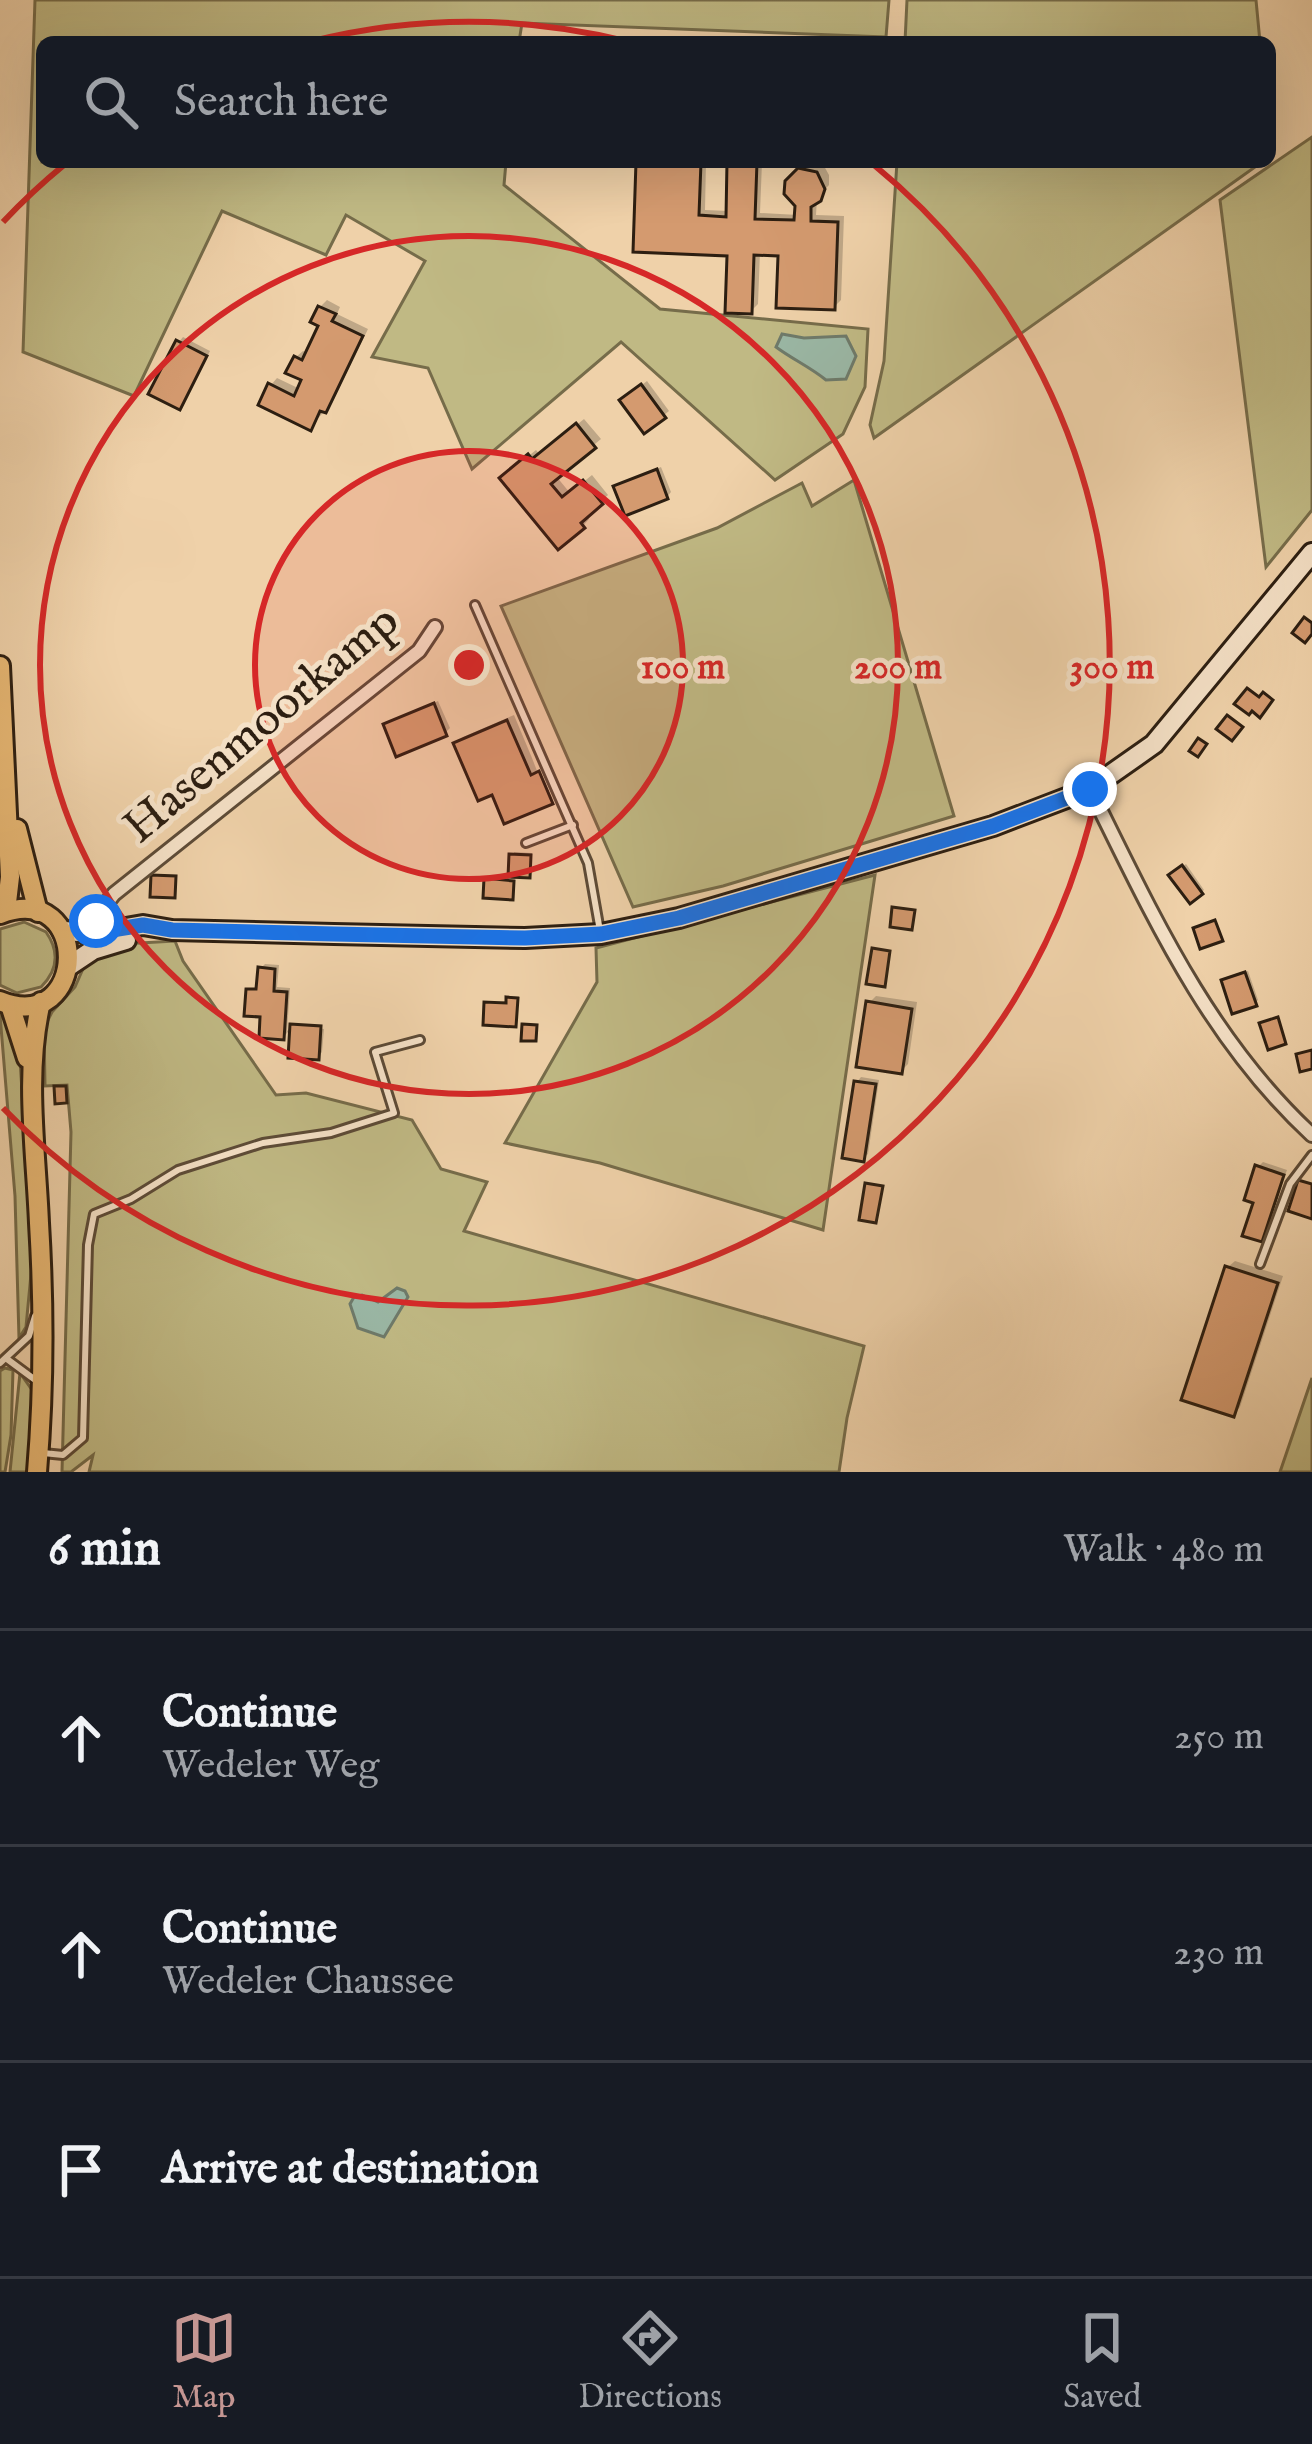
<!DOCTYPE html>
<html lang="en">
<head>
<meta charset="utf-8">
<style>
	:root { --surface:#171b24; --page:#20242c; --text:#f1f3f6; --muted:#9ea1a6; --line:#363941; --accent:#c59692 }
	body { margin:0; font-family:"IM FELL English",serif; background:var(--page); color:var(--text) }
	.stop { position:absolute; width:36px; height:36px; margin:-27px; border:9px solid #1a73e8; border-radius:50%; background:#fff }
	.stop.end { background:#1a73e8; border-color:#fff; box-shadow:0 3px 12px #0008 }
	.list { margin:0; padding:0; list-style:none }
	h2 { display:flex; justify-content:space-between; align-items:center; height:156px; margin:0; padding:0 48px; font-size:51px }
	h2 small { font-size:39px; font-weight:400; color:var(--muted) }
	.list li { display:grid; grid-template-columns:78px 1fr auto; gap:36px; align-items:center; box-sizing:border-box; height:216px; padding:0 48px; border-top:3px solid var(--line) }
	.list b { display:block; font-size:45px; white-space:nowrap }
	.list p { margin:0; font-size:39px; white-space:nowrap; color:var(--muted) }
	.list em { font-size:39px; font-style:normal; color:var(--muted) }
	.icon { flex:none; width:66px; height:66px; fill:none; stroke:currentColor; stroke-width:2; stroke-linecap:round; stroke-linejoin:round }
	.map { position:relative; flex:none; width:1312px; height:1472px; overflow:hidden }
	.search { position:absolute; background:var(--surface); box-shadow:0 12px 48px #0002; left:36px; right:36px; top:36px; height:132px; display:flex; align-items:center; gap:30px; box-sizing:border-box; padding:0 42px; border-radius:18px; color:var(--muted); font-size:45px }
	.sheet { height:804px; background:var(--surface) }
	nav { display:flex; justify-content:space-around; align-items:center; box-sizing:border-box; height:168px; border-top:3px solid var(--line); background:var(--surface); font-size:33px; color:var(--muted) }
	nav a { display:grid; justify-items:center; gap:6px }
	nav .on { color:var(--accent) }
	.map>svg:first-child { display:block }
</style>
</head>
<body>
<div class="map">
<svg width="1312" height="1472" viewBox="0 0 1312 1472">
	<rect width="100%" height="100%" fill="#efd1a9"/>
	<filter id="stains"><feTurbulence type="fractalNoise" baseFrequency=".00167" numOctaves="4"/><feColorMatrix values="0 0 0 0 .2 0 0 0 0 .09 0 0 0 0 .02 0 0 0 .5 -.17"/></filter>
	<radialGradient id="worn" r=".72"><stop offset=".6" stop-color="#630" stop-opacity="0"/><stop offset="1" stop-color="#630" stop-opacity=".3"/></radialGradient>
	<g fill="#c0b984" stroke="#766c4a" stroke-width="3">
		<path d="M35 0H889L886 37 522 23 519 42H42V162H506L504 185 660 309 868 329 865 387 843 434 775 480 621 342 472 469 428 368 372 357 425 261 346 215 326 255 222 211 134 396 23 352Z"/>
		<path d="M907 0H1256L1260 42H905Z"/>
		<path d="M1312 137V510L1266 567 1220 200Z"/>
		<path d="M897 162H1262L874 438 870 425 884 361Z"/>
		<path d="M854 480 954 816 723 886 633 907 501 606 717 528 802 483 812 506Z"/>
		<path d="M875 875 823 1230 600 1163 505 1143 597 982 596 948Z"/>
		<path d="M24 922 46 932C60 952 58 970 41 987L17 993 0 985V929Z"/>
		<path d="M175 941 183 961 276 1095 306 1093 412 1120 441 1169 487 1182 464 1231 864 1346 847 1418 839 1472H89L93 1455 71 1472H62L71 1132 67 1085 45 1086 44 1028 52 1012 75 987 86 962 122 944Z"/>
		<path d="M0 1015 10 1024 20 1061 33 1253 26 1327 19 1338 15 1196Z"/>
		<path d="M5 1368 13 1370 11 1435 5 1472H0V1371Z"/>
		<path d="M20 1373 32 1390 28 1472H10Z"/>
		<path d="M1312 1378V1472H1280Z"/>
	</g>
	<g fill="#9ab7a5" stroke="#6e7a6a" stroke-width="3">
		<path d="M782 334 804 338 846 336 856 356 846 379 826 380C810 367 792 359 776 347Z"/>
		<path d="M397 1288 405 1291 408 1297 384 1337 358 1328 350 1304 354 1297 362 1295 378 1302Z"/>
	</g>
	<g fill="#0003">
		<path d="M639 162H706L705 210 729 211 730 162H762L760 213 798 215V169L808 163 824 166 829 175V185L817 198 816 215 844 216 841 300 834 307 781 253 760 252 758 304 751 311 730 253Z"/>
		<path d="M327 300 340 307 337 314 368 329 332 403 310 427 271 385 277 378 300 389 305 379 296 357 303 351 308 353 322 325 320 307Z"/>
		<path d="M183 337 210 351 184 402 179 342Z"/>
		<path d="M647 381 669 411 664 415 628 396Z"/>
		<path d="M584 419 601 439 556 476 570 493 592 475 608 495 586 515 589 519 583 526 510 471 536 450 540 455Z"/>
		<path d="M661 467 671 492 667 497 616 487Z"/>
		<path d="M438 701 450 728 445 733 386 725Z"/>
		<path d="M514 715 532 758 549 802 493 792 456 744 463 737Z"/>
		<path d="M546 767 558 794 554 798 541 769Z"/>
		<path d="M514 852 532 853V873L516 875 512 897 487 880 511 879Z"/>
		<path d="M1186 864 1204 890 1191 900 1172 875Z"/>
		<path d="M265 964 279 965 277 987 290 988 287 1031 293 1025 324 1029 322 1052 318 1057 291 1055 293 1027 283 1037 262 1036 263 1014 247 1013 249 990 260 986 261 968Z"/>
		<path d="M1248 971 1258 1000 1255 1003 1227 978Z"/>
		<path d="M512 996H519L515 1024 487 1003 509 1001Z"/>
		<path d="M876 996 917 1002 908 1064 901 1071 869 1003Z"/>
		<path d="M861 1077 879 1080 868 1154 863 1158 857 1082Z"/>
		<path d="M1263 1162 1287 1170 1262 1239 1258 1167Z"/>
		<path d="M1235 1261 1283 1276 1240 1407 1234 1414 1228 1267Z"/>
	</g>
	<g fill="#d49a6f" stroke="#2c1e11" stroke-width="3">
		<path d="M636 162H701L699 215 726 217 727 162H757L755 219 794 220 795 206 784 194 785 181 798 168 817 172 825 189 821 201 811 207V221L838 222 835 310 776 308 778 256 754 255 752 314 725 313 727 256 633 252Z"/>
		<path d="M318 306 336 314 332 321 363 336 326 413 320 411 311 431 258 405 268 383 294 396 301 380 285 373 294 356 302 360 318 326 310 322Z"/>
		<path d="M176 340 207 356 180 410 148 394Z"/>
		<path d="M641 384 666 418 644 434 619 400Z"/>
		<path d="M576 423 596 448 551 484 562 497 583 480 603 504 581 523 585 528 558 550 499 478 528 454 532 459Z"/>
		<path d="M657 469 668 499 625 516 613 486Z"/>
		<path d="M1304 617 1312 623V634L1305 643 1292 633Z"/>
		<path d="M1247 688 1259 697 1263 692 1273 700 1260 718 1252 711 1249 715 1234 704Z"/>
		<path d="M434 703 447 736 396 757 383 724Z"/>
		<path d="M1227 715 1243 727 1232 741 1216 729Z"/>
		<path d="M507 720 531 775 539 771 553 804 504 824 492 795 478 801 453 743Z"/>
		<path d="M1198 738 1207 744 1198 757 1189 751Z"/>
		<path d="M509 854 531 855 530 878 508 877Z"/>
		<path d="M1182 865 1203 894 1190 904 1168 875Z"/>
		<path d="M151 875 176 876 175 898 150 897Z"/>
		<path d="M484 878 514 881 513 900 483 898Z"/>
		<path d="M892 907 915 910 912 930 890 927Z"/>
		<path d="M1215 920 1223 941 1200 949 1193 928Z"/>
		<path d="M872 948 890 951 885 987 866 984Z"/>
		<path d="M258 967 275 969 274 991 287 992 284 1040 259 1038 260 1017 244 1016 246 989H256Z"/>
		<path d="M1245 972 1257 1006 1232 1014 1221 980Z"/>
		<path d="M506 997 518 998 516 1027 483 1025 484 1002 506 1003Z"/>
		<path d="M866 1001 912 1009 902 1074 856 1067Z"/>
		<path d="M1278 1017 1286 1044 1268 1050 1259 1023Z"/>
		<path d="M290 1024 321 1026 319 1060 288 1058Z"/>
		<path d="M522 1024 537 1025 536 1041H521Z"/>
		<path d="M1312 1050V1069L1300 1072 1296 1054Z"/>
		<path d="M854 1081 876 1084 864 1162 842 1158Z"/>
		<path d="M54 1086H66L67 1103 55 1104Z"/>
		<path d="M1255 1165 1284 1175 1262 1242 1242 1236 1253 1203 1244 1200Z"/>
		<path d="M1298 1180 1312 1184V1219L1288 1211Z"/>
		<path d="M865 1183 883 1186 876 1223 859 1220Z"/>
		<path d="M1225 1266 1278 1283 1234 1417 1181 1400Z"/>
	</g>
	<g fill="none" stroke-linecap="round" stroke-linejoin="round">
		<g stroke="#5d4b37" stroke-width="12">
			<g id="service">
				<path d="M475 605 588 863 600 931"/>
				<path d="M526 843 573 825"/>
				<path d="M1260 1264 1290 1184 1312 1155"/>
				<path d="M7 1359 38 1382"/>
				<path d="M0 1363 29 1336 35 1316"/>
				<path d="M43 1453 63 1455 83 1438 88 1245 94 1214 131 1199 178 1170 263 1143 331 1133 394 1113 375 1052 420 1040"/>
			</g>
		</g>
		<g stroke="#5d4b37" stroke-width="18">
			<g id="minor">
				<path d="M1090 789C1152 914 1208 1039 1312 1135"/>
				<path d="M93 933 102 909 114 894 419 651 435 627"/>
			</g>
		</g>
		<g stroke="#2c1e11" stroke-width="24">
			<g id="secondary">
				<path d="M62 931 97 933 143 925 172 930 334 934 525 938 601 934 679 918 993 826 1090 789 1154 744 1312 553"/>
				<path d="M69 966 93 950 126 940"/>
			</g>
		</g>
		<g stroke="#2c1e11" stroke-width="24">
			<g id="primary">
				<path d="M0 666 10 877 6 911"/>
				<path d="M17 829 38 912"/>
				<path d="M0 914C92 879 89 1037 0 1001"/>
				<path d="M10 1005 27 1058"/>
				<path d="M37 1472C44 1389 44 1306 39 1223 36 1150 24 1074 41 1002"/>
			</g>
		</g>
		<use href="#service" stroke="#f5e1c7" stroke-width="6"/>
		<use href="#minor" stroke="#f5e1c7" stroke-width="12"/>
		<use href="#secondary" stroke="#f5e1c7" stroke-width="18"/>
		<use href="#primary" stroke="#e8b874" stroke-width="18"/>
	</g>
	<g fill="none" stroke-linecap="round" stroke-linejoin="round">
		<path stroke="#1a73e8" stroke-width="15" d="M96 921 93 933 143 925 172 930 334 934 525 938 601 934 679 918 993 826 1090 789"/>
	</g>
	<circle cx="469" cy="665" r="214" fill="#d62828" fill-opacity=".12"/>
	<g fill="none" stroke="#d62828" stroke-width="6">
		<circle cx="469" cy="665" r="214"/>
		<circle cx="469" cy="665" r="429"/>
		<path d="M3 222A643 643 0 0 1 64 165M313 41A643 643 0 0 1 625 41M874 165A643 643 0 1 1 3 1108"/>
	</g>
	<g text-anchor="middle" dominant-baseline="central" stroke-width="10" stroke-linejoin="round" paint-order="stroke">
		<g font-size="48" fill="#2c1e11" stroke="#f5e1c7">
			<text transform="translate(262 725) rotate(-40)">Hasenmoorkamp</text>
		</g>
	</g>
	<circle cx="469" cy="665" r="18" fill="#d62828" stroke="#f5e1c7" stroke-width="6"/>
	<g font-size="36" text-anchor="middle" font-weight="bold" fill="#d62828" stroke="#f5e1c7" stroke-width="10" stroke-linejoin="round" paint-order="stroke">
		<text x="683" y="678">100 m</text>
		<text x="898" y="678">200 m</text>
		<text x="1112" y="678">300 m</text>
	</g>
	<rect width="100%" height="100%" filter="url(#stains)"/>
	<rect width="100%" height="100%" fill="url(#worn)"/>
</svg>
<div class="stop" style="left:96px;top:921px"></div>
<div class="stop end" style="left:1090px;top:789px"></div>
<div class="search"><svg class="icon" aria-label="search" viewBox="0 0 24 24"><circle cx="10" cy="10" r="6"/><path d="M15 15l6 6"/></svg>Search here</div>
</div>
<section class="sheet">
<h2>6 min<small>Walk · 480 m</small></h2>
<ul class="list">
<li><svg class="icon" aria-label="ahead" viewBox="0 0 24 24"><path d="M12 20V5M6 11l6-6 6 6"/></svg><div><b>Continue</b><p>Wedeler Weg</p></div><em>250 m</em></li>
<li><svg class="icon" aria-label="ahead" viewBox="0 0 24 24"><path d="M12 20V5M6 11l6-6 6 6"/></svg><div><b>Continue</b><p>Wedeler Chaussee</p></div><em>230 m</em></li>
<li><svg class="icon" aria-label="arrive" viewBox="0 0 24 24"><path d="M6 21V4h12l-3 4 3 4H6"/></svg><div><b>Arrive at destination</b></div></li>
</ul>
</section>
<nav>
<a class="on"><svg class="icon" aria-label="map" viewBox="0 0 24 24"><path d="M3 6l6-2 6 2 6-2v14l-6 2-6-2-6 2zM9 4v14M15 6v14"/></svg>Map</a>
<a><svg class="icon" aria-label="directions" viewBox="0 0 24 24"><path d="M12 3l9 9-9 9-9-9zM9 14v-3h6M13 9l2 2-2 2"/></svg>Directions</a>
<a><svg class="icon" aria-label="saved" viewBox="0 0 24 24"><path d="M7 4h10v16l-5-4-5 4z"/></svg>Saved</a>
</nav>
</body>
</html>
